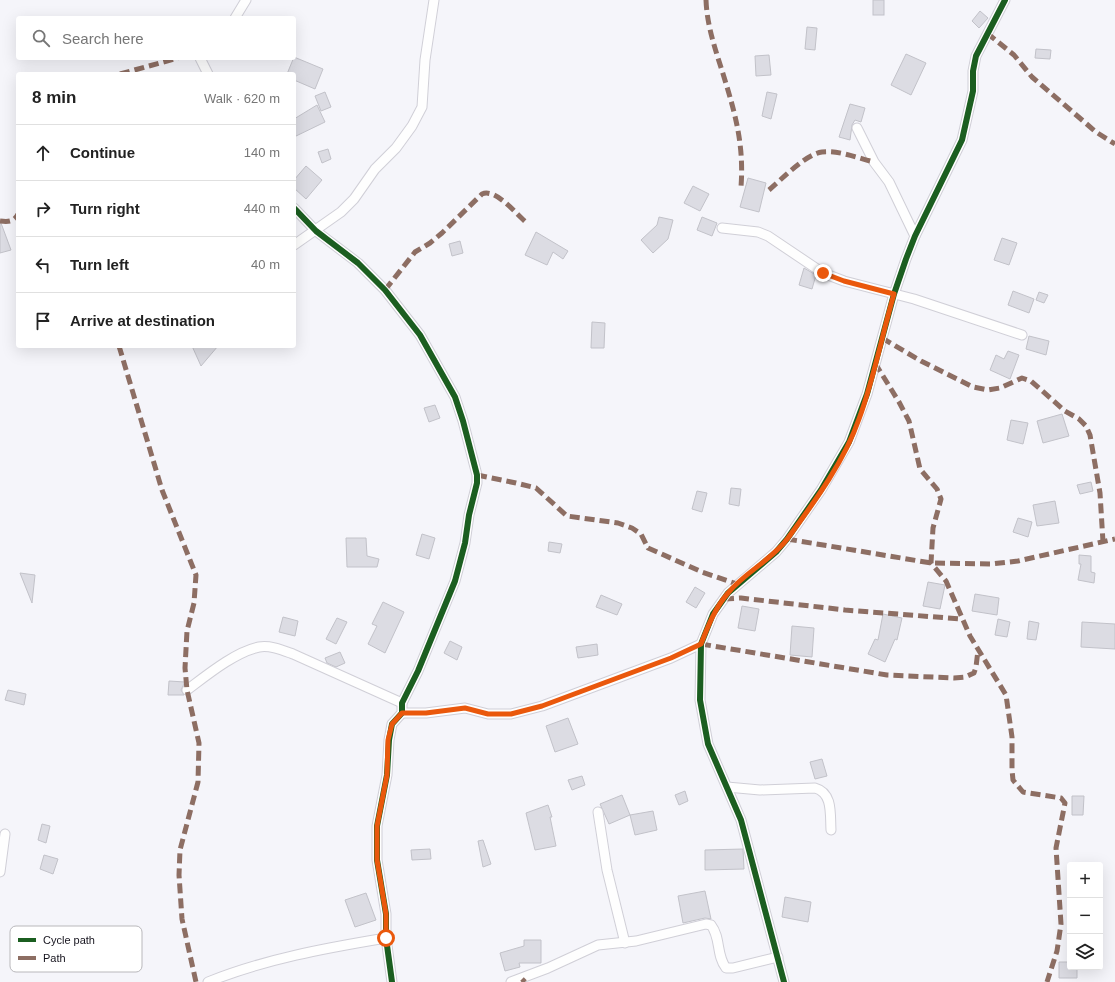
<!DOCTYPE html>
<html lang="en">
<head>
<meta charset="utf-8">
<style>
	:root { --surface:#fff; --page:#f6f6f6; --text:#222; --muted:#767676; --line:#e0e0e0 }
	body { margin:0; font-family:Helvetica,sans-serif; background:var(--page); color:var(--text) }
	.controls { position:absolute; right:12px; bottom:12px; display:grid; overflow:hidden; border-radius:4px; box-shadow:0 4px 16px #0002 }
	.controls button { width:36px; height:36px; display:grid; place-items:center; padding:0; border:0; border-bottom:1px solid var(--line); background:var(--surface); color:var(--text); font:20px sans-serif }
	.stop { position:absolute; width:12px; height:12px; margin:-9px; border:3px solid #ea580c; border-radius:50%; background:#fff }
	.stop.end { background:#ea580c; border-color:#fff; box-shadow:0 1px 4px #0008 }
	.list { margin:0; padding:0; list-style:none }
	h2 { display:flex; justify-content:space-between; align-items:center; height:52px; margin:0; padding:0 16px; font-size:17px }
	h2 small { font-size:13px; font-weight:400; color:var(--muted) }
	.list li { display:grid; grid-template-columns:26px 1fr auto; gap:12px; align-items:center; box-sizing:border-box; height:56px; padding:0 16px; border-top:1px solid var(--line) }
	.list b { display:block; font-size:15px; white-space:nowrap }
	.list em { font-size:13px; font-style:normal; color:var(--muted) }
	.icon { flex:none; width:22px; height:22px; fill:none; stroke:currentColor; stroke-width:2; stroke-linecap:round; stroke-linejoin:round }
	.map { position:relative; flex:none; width:1115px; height:982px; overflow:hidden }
	.search { position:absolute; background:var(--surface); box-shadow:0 4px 16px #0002; left:16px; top:16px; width:280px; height:44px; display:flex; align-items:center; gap:10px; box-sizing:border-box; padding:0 14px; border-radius:4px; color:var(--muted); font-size:15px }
	.panel { position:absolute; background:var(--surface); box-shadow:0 4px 16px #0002; left:16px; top:72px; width:280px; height:276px; border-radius:4px }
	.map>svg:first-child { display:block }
</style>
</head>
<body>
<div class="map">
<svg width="1115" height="982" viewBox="0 0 1115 982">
	<rect width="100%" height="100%" fill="#f5f5fa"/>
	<g fill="#dcdce3" stroke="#c2c2c9">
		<rect x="873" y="0" width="11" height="15"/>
		<path d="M980 11 988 18 979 28 972 21Z"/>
		<path d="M807 27 817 28 815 50 805 49Z"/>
		<path d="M1036 49 1051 50 1050 59 1035 58Z"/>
		<path d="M906 54 926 63 911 95 891 85Z"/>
		<path d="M769 55 771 75 756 76 755 56Z"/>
		<path d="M294 57 323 69 315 89 294 80V74H287Z"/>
		<path d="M325 92 331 107 321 111 315 96Z"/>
		<path d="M767 92 777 94 771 119 762 116Z"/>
		<path d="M850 104 865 108 861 122 855 120 852 125 850 140 839 137Z"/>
		<path d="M317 105 325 122 294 137V119Z"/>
		<path d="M328 149 331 159 322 163 318 152Z"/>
		<path d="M306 166 322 180 306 199 294 188V180Z"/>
		<path d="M748 178 766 183 759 212 740 207Z"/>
		<path d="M693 186 709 194 700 211 684 203Z"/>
		<path d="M659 217 673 220 668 239 653 253 641 240 657 225Z"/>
		<path d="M702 217 717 223 712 236 697 230Z"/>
		<path d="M1 223 11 250 0 253V224Z"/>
		<path d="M536 232 568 251 563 259 553 252 547 265 525 255Z"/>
		<path d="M1002 238 1017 243 1009 265 994 260Z"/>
		<path d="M460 241 463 253 452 256 449 244Z"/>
		<path d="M804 268 816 275 812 289 799 285Z"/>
		<path d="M1013 291 1034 299 1029 313 1008 305Z"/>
		<path d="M1039 292 1048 295 1044 303 1036 300Z"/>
		<path d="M592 322 605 323 604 348H591Z"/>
		<path d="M1029 336 1049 341 1046 355 1026 349Z"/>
		<path d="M192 346H218L201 366Z"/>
		<path d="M1008 351 1019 355 1010 379 990 370 996 355 1004 359Z"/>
		<path d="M435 405 440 418 429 422 424 408Z"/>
		<path d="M1062 414 1069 436 1043 443 1037 421Z"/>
		<path d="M1011 420 1028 423 1023 444 1007 440Z"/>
		<path d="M1091 482 1093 491 1080 494 1077 485Z"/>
		<path d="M731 488 741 489 739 506 729 504Z"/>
		<path d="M697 491 707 493 702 512 692 509Z"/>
		<path d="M1055 501 1059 523 1037 526 1033 505Z"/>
		<path d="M1018 518 1032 522 1028 537 1013 532Z"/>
		<path d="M422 534 435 538 429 559 416 555Z"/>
		<path d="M346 538H366L367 556 379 559 377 567H347Z"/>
		<path d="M549 542 562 544 560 553 548 551Z"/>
		<path d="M1079 555 1091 556V572L1095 573 1094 583 1078 580 1081 564H1079Z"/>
		<path d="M20 573 35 575 32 603Z"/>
		<path d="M928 582 945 585 940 609 923 606Z"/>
		<path d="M695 587 705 593 696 608 686 602Z"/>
		<path d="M975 594 999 598 997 615 972 611Z"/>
		<path d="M601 595 622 604 617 615 596 607Z"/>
		<path d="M383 602 404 612 385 653 368 644 377 626 372 624Z"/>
		<path d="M742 606 759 609 755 631 738 628Z"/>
		<path d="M883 614 902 618 897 640 895 639 885 662 868 654 875 639 878 640Z"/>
		<path d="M283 617 298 621 295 636 279 632Z"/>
		<path d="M337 618 347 622 336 644 326 639Z"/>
		<path d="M998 619 1010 622 1007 637 995 635Z"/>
		<path d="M1029 621 1039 623 1036 640 1027 639Z"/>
		<path d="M1082 622 1115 624V649L1081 647Z"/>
		<path d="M792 626 814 628 812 657 790 655Z"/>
		<path d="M450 641 462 647 457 660 444 653Z"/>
		<path d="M597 644 598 655 578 658 576 647Z"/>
		<path d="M340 652 345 663 336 667 327 663 325 658Z"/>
		<path d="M169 681 185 682 181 690 184 695H168Z"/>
		<path d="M8 690 26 694 24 705 5 700Z"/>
		<path d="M568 718 578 744 555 752 546 726Z"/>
		<path d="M822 759 827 776 815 779 810 762Z"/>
		<path d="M582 776 585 785 572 790 568 780Z"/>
		<path d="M685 791 688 801 679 805 675 795Z"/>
		<path d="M622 795 630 815 609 824 600 804Z"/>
		<path d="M1072 796H1084L1083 815H1072Z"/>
		<path d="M548 805 552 817H550L556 846 535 850 526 813Z"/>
		<path d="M653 811 657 830 635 835 630 815Z"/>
		<path d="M42 824 50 826 46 843 38 840Z"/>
		<path d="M483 840 491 864 483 867 478 841Z"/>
		<path d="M430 849 431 859 412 860 411 850Z"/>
		<path d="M743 849 744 869 705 870V850Z"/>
		<path d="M44 855 58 859 53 874 40 869Z"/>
		<path d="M705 891 711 919 705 918 683 923 678 896Z"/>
		<path d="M366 893 376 920 355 927 345 900Z"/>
		<path d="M785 897 811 902 808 922 782 917Z"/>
		<path d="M524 940H541V963H519L520 967 505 971 500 953 524 946Z"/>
		<path d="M1059 962H1070V967H1077V978H1059Z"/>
	</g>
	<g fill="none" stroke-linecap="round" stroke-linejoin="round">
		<g stroke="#d0cfd7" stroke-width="11">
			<g id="minor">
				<path d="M235 18 246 0"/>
				<path d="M200 58 208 74"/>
				<path d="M857 128 874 162 889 182 915 236"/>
				<path d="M294 208 316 231 358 263 385 290 420 335 455 397 463 421 477 475V483L469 515 465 543 455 581 418 671 402 703V713L392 724 389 740 387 775 377 826V860L386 914V938L392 982"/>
				<path d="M722 228 758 232 768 236 823 273 844 281 914 299 1022 335"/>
				<path d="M294 245 341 212 354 199 375 169 396 148 412 126 422 107 425 60 434 0"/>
				<path d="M187 690C207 675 235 652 259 647 270 645 282 650 293 654L402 703"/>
				<path d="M402 713H426L465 708 488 714H511L542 706 671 658 701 644"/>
				<path d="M727 787 760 790 815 788C833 793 830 814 831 830"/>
				<path d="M598 812 607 870 625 943"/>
				<path d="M0 872 5 834"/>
				<path d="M208 982C265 959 326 948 386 938"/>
				<path d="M511 982 548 968 598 945 636 941 706 924 711 925C721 938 716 955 726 968H733L778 957"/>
				<path d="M784 982 741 820 708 744 700 700 701 644 713 614 728 593 776 552 787 539 821 490 849 442 867 394 894 294 906 259 915 236 962 140 973 91V71L976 56 1005 0"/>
			</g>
		</g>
		<use href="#minor" stroke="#fefefe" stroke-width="9"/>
		<g stroke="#8d6e63" stroke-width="5" stroke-dasharray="10 5" stroke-linecap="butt">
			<path d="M706 0C707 27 716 51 724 77 736 116 744 146 741 187"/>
			<path d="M987 33 1014 55 1032 77 1096 132 1115 144"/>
			<path d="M120 74 178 58"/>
			<path d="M769 190C782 179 806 154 822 152 838 150 858 158 874 162"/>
			<path d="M0 221C8 222 14 222 18 214"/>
			<path d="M385 290 415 252 430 243 442 233 482 194C496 188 516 214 527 223"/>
			<path d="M882 338 921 361 973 387 988 390 1000 388 1022 378 1031 381 1065 411 1079 419 1086 426 1090 435 1100 493 1103 542"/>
			<path d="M119 346 162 490 196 575 194 603 187 631 185 668 187 690 199 743 198 782 180 850 179 875 182 919 196 982"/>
			<path d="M875 363 899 402 909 421 920 469 937 489 941 499 933 528 931 563 946 581 970 636 1006 695 1012 737V770L1013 780 1023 792 1061 798 1065 803 1056 848 1061 924 1057 951 1047 982"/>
			<path d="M477 475 516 483 536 488 567 516 618 523 632 528 641 534 648 548 702 572 737 584"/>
			<path d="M787 539 931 563 991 564 1018 561 1115 539"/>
			<path d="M724 599 741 598 845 610 962 619"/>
			<path d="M701 644 887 675 954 678 965 677 974 673 976 667 978 650"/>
			<path d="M522 979 525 982"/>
		</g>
		<g stroke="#fff" stroke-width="8">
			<g id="cycleway">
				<path d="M294 208 316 231 358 263 385 290 420 335 455 397 463 421 477 475V483L469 515 465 543 455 581 418 671 402 703V713L392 724 389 740 387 775 377 826V860L386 914V938L392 982"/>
				<path d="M784 982 741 820 708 744 700 700 701 644 713 614 728 593 776 552 787 539 821 490 849 442 867 394 894 294 906 259 915 236 962 140 973 91V71L976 56 1005 0"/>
			</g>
		</g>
		<use href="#cycleway" stroke="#1b5e20" stroke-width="6"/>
	</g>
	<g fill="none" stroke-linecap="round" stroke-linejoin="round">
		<path stroke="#ea580c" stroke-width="5" d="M386 938V914L377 860V826L387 775 388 740 392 724 402 713H426L465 708 488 714H511L542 706 671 658 701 644C708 626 715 608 728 593 745 572 772 560 788 538 815 501 844 462 859 419 874 378 882 335 894 294L844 281 823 273"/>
	</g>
	<rect x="10" y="926" width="132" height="46" rx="6" fill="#fff" stroke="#b9b8bb" stroke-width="1"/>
	<rect x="18" y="938" width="18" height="4" fill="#1b5e20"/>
	<rect x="18" y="956" width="18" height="4" fill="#8d6e63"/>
	<g font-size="11" fill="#15131d">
		<text x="43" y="944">Cycle path</text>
		<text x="43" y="962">Path</text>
	</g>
</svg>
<div class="controls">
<button>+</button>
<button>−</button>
<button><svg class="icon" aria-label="layers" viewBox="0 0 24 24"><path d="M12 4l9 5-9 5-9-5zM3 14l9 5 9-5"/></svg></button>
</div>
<div class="stop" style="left:386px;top:938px"></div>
<div class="stop end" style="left:823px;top:273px"></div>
<div class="search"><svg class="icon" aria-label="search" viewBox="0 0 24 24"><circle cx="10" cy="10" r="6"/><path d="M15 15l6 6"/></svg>Search here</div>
<section class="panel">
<h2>8 min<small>Walk · 620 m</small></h2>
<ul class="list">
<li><svg class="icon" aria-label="ahead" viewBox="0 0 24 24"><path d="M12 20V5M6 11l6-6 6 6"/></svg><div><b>Continue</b></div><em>140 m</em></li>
<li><svg class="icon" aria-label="right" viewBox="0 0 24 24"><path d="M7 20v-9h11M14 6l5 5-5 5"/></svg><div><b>Turn right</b></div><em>440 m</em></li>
<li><svg class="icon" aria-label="left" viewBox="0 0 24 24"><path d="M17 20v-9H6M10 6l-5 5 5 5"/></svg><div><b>Turn left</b></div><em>40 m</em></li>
<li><svg class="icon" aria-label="arrive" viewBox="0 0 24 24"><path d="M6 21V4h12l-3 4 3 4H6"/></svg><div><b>Arrive at destination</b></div></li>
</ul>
</section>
</div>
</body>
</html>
